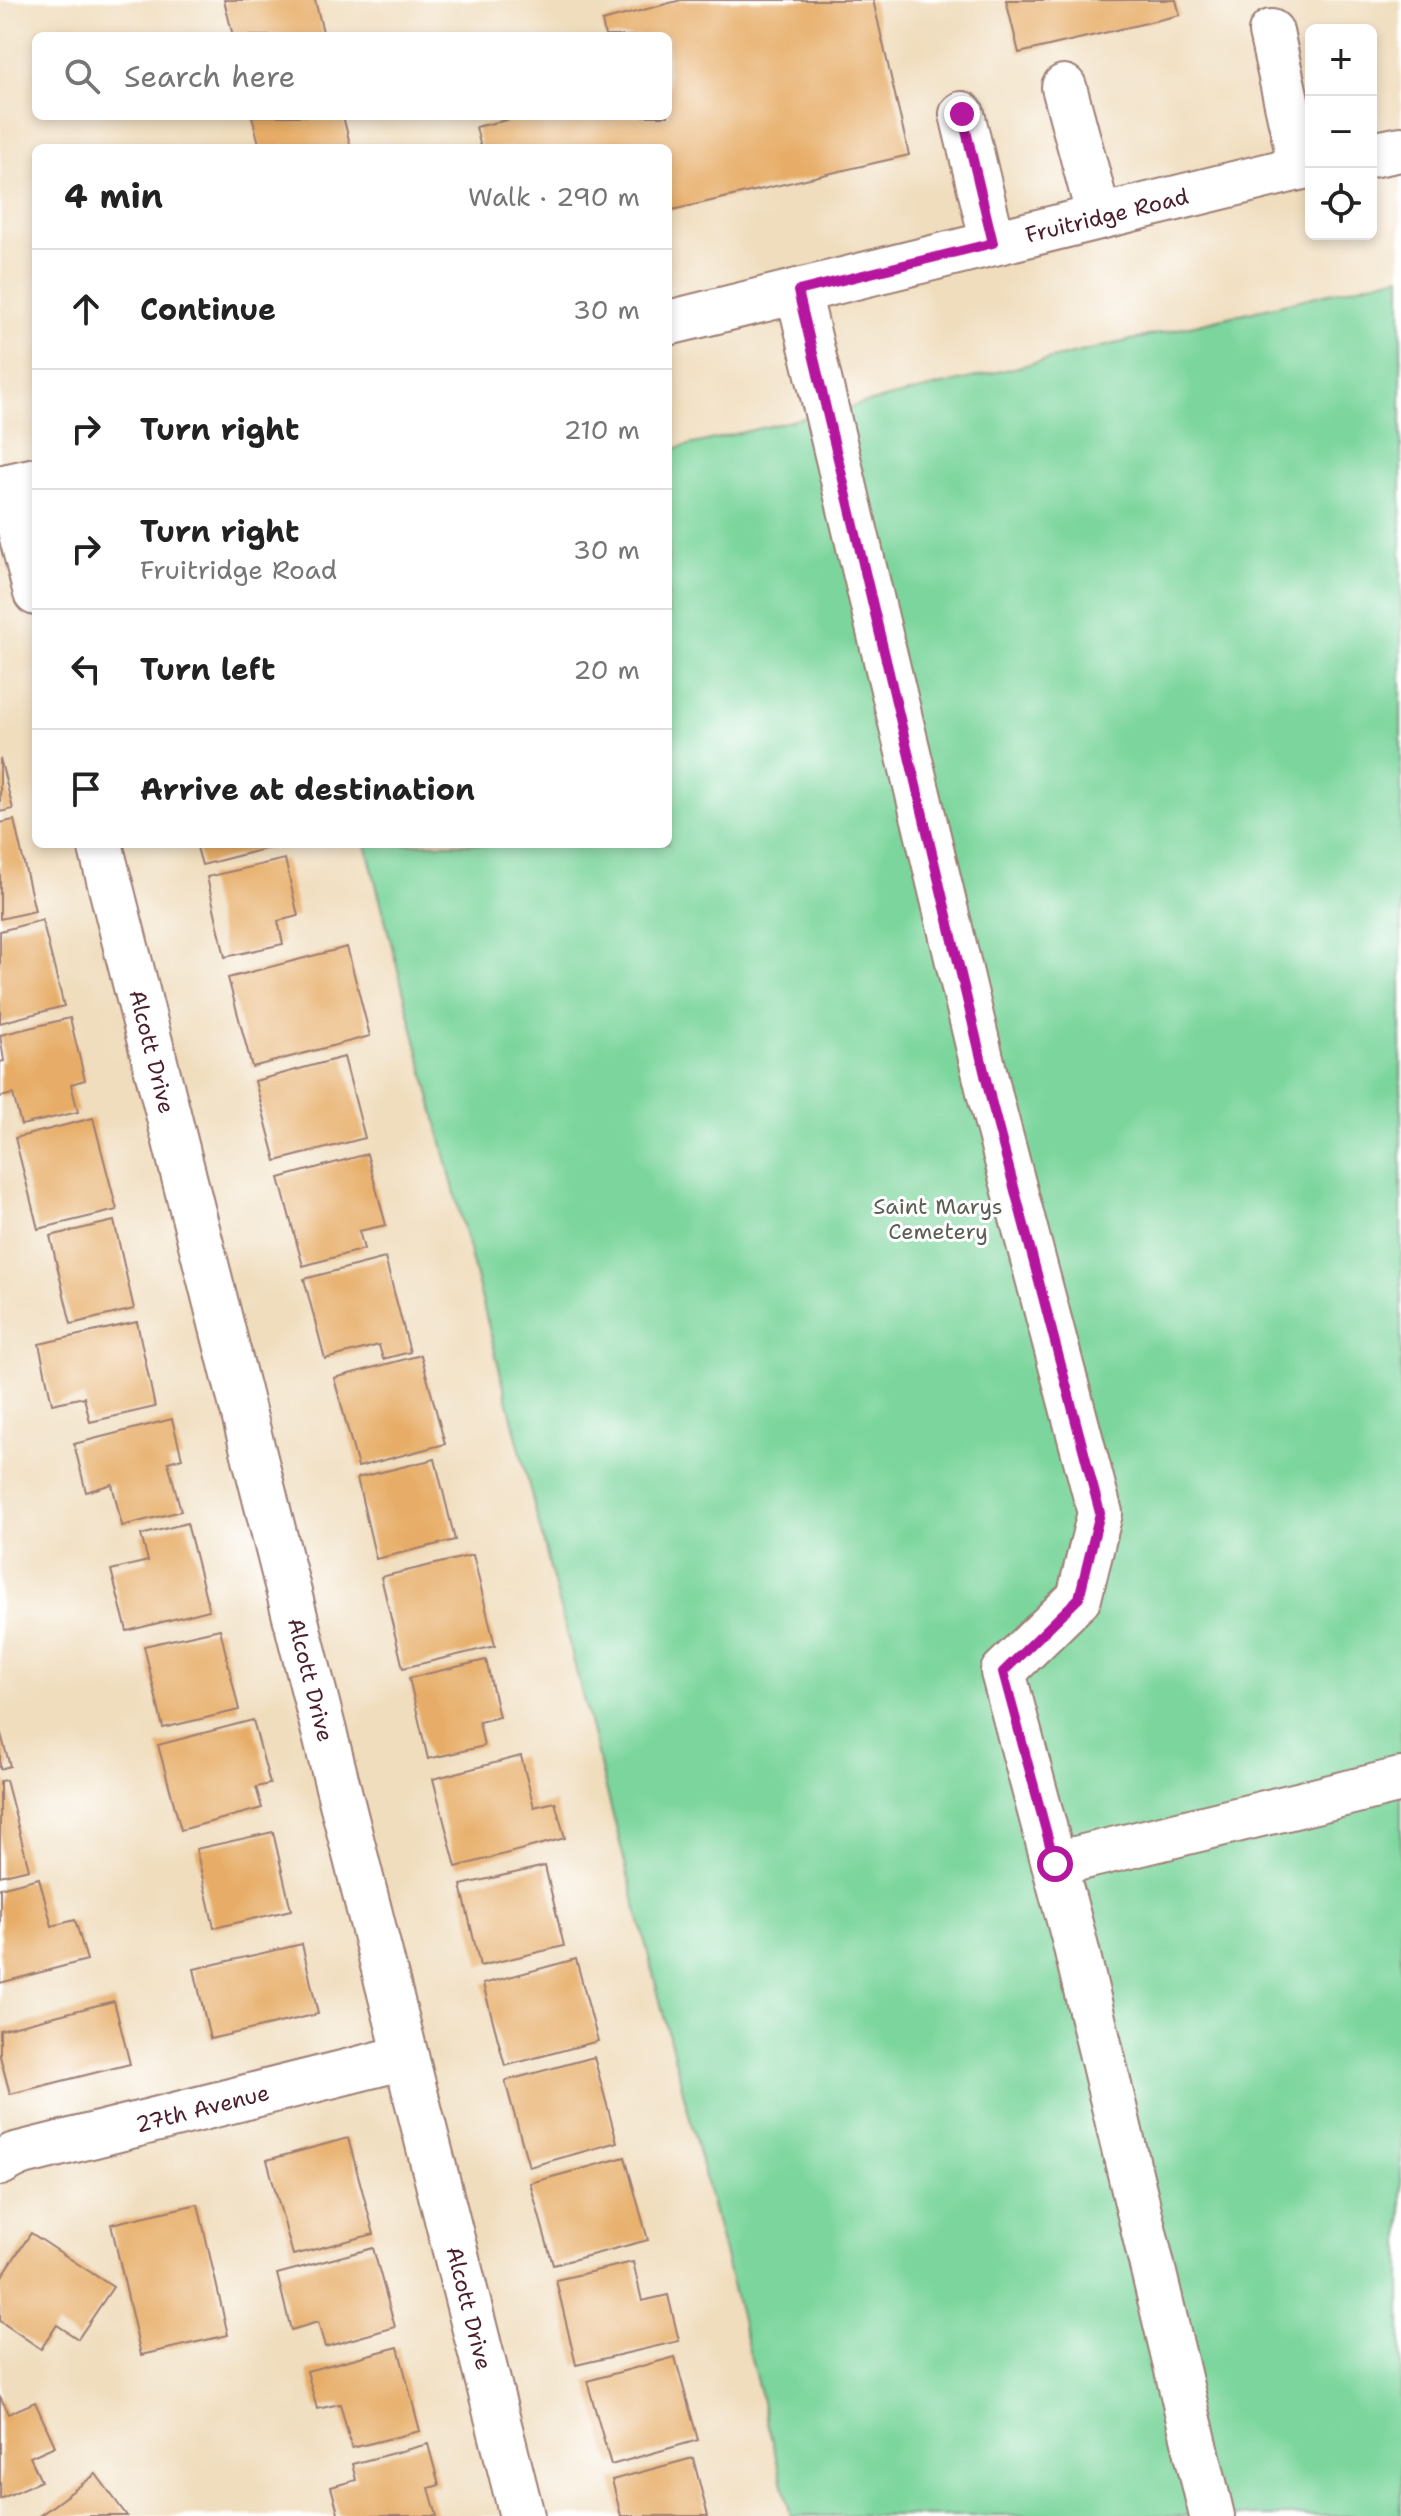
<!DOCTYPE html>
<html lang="en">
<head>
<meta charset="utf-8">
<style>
	:root { --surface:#fff; --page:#f2f2f2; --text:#222; --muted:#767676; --line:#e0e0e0 }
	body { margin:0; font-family:"Shantell Sans",sans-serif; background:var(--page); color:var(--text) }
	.controls { position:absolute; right:24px; top:24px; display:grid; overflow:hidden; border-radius:12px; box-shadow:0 4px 12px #0003 }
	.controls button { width:72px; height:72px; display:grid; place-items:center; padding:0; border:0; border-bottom:2px solid var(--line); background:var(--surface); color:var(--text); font:40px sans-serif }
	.stop { position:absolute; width:24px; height:24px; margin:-18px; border:6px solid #b5179e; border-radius:50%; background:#fff }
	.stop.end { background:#b5179e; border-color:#fff; box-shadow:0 2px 8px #0008 }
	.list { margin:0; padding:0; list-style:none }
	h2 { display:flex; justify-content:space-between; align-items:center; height:104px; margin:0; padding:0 32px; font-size:34px }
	h2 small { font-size:26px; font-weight:400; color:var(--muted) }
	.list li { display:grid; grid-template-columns:52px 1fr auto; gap:24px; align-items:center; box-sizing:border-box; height:120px; padding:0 32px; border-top:2px solid var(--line) }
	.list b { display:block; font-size:30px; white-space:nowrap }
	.list p { margin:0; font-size:26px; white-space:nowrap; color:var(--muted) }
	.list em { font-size:26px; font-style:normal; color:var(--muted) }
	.icon { flex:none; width:44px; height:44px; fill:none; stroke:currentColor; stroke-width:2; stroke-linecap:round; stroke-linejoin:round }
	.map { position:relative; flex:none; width:1401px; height:2516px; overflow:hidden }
	.search { position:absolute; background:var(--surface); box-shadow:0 4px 12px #0003; left:32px; top:32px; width:640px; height:88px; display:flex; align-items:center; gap:20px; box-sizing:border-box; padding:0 28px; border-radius:12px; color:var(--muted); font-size:30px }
	.panel { position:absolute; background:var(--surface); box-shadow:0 4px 12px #0003; left:32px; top:144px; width:640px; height:704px; border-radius:12px }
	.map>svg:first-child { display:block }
</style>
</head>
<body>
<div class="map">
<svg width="1401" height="2516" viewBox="0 0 1401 2516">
	<rect width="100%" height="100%" fill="#fff"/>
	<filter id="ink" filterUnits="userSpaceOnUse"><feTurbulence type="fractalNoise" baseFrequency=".0125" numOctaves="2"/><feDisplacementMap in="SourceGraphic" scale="16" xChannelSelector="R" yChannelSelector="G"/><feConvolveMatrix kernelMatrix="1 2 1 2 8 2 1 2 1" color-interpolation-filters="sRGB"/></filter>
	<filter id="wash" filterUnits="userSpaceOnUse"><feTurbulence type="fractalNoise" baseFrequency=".006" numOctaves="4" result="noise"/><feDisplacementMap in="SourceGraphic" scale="32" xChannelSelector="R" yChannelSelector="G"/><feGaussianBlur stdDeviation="1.8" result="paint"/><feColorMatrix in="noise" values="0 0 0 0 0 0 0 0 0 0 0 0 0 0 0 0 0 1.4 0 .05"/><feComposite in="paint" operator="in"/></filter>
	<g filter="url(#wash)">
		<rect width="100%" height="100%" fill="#f0ddbd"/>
		<path fill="#7bd59c" stroke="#627a64" stroke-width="2" d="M1401 276V2516H791L366 844H668V450Z"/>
		<g id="blocks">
			<g fill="#e7ad68">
				<path d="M224 0H315L324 36H233Z"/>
				<path d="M681 0H873L909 155 668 211V148H481L476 127 524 116H668V36H605L602 21Z"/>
				<path d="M1006 0H1176L1180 15 1019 53Z"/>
				<path d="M252 116H343L351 148H260Z"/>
				<path d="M0 758 13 809 0 812Z"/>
				<path d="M14 820 35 911 0 919V823Z"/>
				<path d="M196 844H280V845L202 865Z"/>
				<path d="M285 859 298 916 278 921 283 944 225 957 207 877Z"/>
				<path d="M42 920 64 1006 0 1023V931Z"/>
				<path d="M347 947 370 1036 252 1067 228 978Z"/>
				<path d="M70 1018 85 1080 71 1084 78 1112 21 1125 13 1094 0 1097V1062L4 1061 0 1035Z"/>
				<path d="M344 1057 365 1138 276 1161 255 1081Z"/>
				<path d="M93 1118 117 1210 38 1229 15 1138Z"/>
				<path d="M367 1154 386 1225 359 1231 364 1249 303 1266 279 1178Z"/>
				<path d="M114 1221 134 1309 71 1324 50 1236Z"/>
				<path d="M385 1258 410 1352 383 1359 379 1345 325 1359 304 1279Z"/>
				<path d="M137 1322 155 1407 90 1422 84 1397 52 1404 39 1344Z"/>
				<path d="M421 1355 445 1444 358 1467 334 1378Z"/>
				<path d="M172 1419 182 1458 168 1462 181 1511 122 1526 112 1484 86 1492 74 1444Z"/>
				<path d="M435 1459 455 1540 376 1559 357 1478Z"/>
				<path d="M187 1523 209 1610 127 1631 111 1570 148 1561 141 1535Z"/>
				<path d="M473 1555 495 1646 403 1668 381 1577Z"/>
				<path d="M220 1629 239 1710 163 1728 144 1646Z"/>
				<path d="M486 1660 499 1717 479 1722 484 1746 428 1759 409 1678Z"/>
				<path d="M253 1720 270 1784 256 1787 262 1808 181 1830 158 1745Z"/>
				<path d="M0 1731 10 1766 0 1769Z"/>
				<path d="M521 1756 534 1807 555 1802 565 1838 456 1867 433 1779Z"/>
				<path d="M6 1780 29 1869 0 1876V1781Z"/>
				<path d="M273 1832 291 1910 214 1928 196 1849Z"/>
				<path d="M545 1866 564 1946 480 1966 461 1885Z"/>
				<path d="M39 1878 52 1926 75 1920 87 1960 0 1983V1888Z"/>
				<path d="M302 1944 318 2014 210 2039 194 1969Z"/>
				<path d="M576 1959 598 2041 505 2066 483 1984Z"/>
				<path d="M114 2001 130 2064 10 2094 0 2056V2030Z"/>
				<path d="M594 2057 617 2142 529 2167 505 2081Z"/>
				<path d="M348 2138 374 2234 293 2255 267 2160Z"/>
				<path d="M625 2157 648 2240 553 2265 530 2183Z"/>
				<path d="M198 2204 228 2335 141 2355 111 2224Z"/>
				<path d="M31 2233 113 2287 78 2339 57 2325 41 2349 0 2321V2279Z"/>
				<path d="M373 2248 395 2327 325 2347 318 2322 291 2330 277 2274Z"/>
				<path d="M633 2262 642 2301 668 2295 679 2341 576 2365 556 2280Z"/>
				<path d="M398 2347 420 2431 352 2448 340 2404 317 2409 307 2371Z"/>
				<path d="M675 2357 698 2440 611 2465 587 2381Z"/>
				<path d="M0 2396 8 2414 35 2402 55 2446 30 2457 41 2481 0 2499Z"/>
				<path d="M428 2444 439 2485 429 2488 437 2516H339L331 2487 356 2480 352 2464Z"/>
				<path d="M693 2458 708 2516H621L612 2480Z"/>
				<path d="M96 2474 127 2516H39Z"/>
			</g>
		</g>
	</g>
	<g filter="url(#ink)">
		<use href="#blocks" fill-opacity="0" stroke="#9d7e74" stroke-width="2"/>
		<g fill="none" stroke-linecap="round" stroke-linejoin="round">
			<g stroke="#9d7e74" stroke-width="48">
				<g id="minor">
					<path d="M1271 32 1301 167"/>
					<path d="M1064 87 1099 217"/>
					<path d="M962 114 993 243"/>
					<path d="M798 291 991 1100 1100 1513 1079 1598 1003 1672 1073 1935 1212 2516"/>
					<path d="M9 486 36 593"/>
					<path id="s1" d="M100 844 522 2516"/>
					<path d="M1055 1864 1401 1780"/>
					<path id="s2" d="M0 2163 15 2155 406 2057"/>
				</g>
			</g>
			<g stroke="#9d7e74" stroke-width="48">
				<g id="major">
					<path d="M1371 155 1401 149"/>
					<path id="s3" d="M668 323 1311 165"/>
					<path d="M0 488 36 480"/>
				</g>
			</g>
			<use href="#minor" stroke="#fff" stroke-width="44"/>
			<use href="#major" stroke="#fff" stroke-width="44"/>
		</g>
	</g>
	<g fill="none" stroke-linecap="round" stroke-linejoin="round" filter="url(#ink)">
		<path stroke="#b5179e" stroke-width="10" d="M962 114 993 243 798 291 991 1100 1100 1513 1079 1598 1003 1672 1055 1864"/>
	</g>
	<g text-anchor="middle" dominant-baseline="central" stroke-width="6" stroke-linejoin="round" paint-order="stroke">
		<g font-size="22" fill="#4a1f2b" stroke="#fff">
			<text stroke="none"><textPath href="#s3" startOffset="452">Fruitridge Road</textPath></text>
			<text stroke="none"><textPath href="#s1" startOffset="214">Alcott Drive</textPath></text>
			<text stroke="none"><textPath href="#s1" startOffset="862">Alcott Drive</textPath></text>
			<text stroke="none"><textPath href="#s2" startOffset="210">27th Avenue</textPath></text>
			<text stroke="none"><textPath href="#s1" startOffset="1510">Alcott Drive</textPath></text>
		</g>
		<g font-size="22" fill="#5b5f53" stroke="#fff">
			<text x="938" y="1206">Saint Marys<tspan x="938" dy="25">Cemetery</tspan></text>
		</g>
	</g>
</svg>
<div class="controls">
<button>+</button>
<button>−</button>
<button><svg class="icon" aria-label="locate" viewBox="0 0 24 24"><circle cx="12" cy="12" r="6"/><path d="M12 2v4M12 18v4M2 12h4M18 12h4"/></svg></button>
</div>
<div class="stop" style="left:1055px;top:1864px"></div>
<div class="stop end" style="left:962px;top:114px"></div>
<div class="search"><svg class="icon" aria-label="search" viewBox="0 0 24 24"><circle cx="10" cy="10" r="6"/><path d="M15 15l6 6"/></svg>Search here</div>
<section class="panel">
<h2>4 min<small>Walk · 290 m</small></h2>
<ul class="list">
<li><svg class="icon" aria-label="ahead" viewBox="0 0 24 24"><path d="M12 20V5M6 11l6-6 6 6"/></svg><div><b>Continue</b></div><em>30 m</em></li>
<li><svg class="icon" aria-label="right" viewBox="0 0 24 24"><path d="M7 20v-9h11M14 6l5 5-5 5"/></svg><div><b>Turn right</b></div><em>210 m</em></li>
<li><svg class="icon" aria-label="right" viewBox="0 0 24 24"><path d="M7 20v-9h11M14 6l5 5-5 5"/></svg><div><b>Turn right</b><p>Fruitridge Road</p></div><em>30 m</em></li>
<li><svg class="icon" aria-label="left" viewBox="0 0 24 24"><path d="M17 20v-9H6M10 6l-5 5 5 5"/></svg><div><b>Turn left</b></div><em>20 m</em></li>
<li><svg class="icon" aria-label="arrive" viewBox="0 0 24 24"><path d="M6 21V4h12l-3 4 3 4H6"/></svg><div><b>Arrive at destination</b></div></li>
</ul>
</section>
</div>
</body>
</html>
